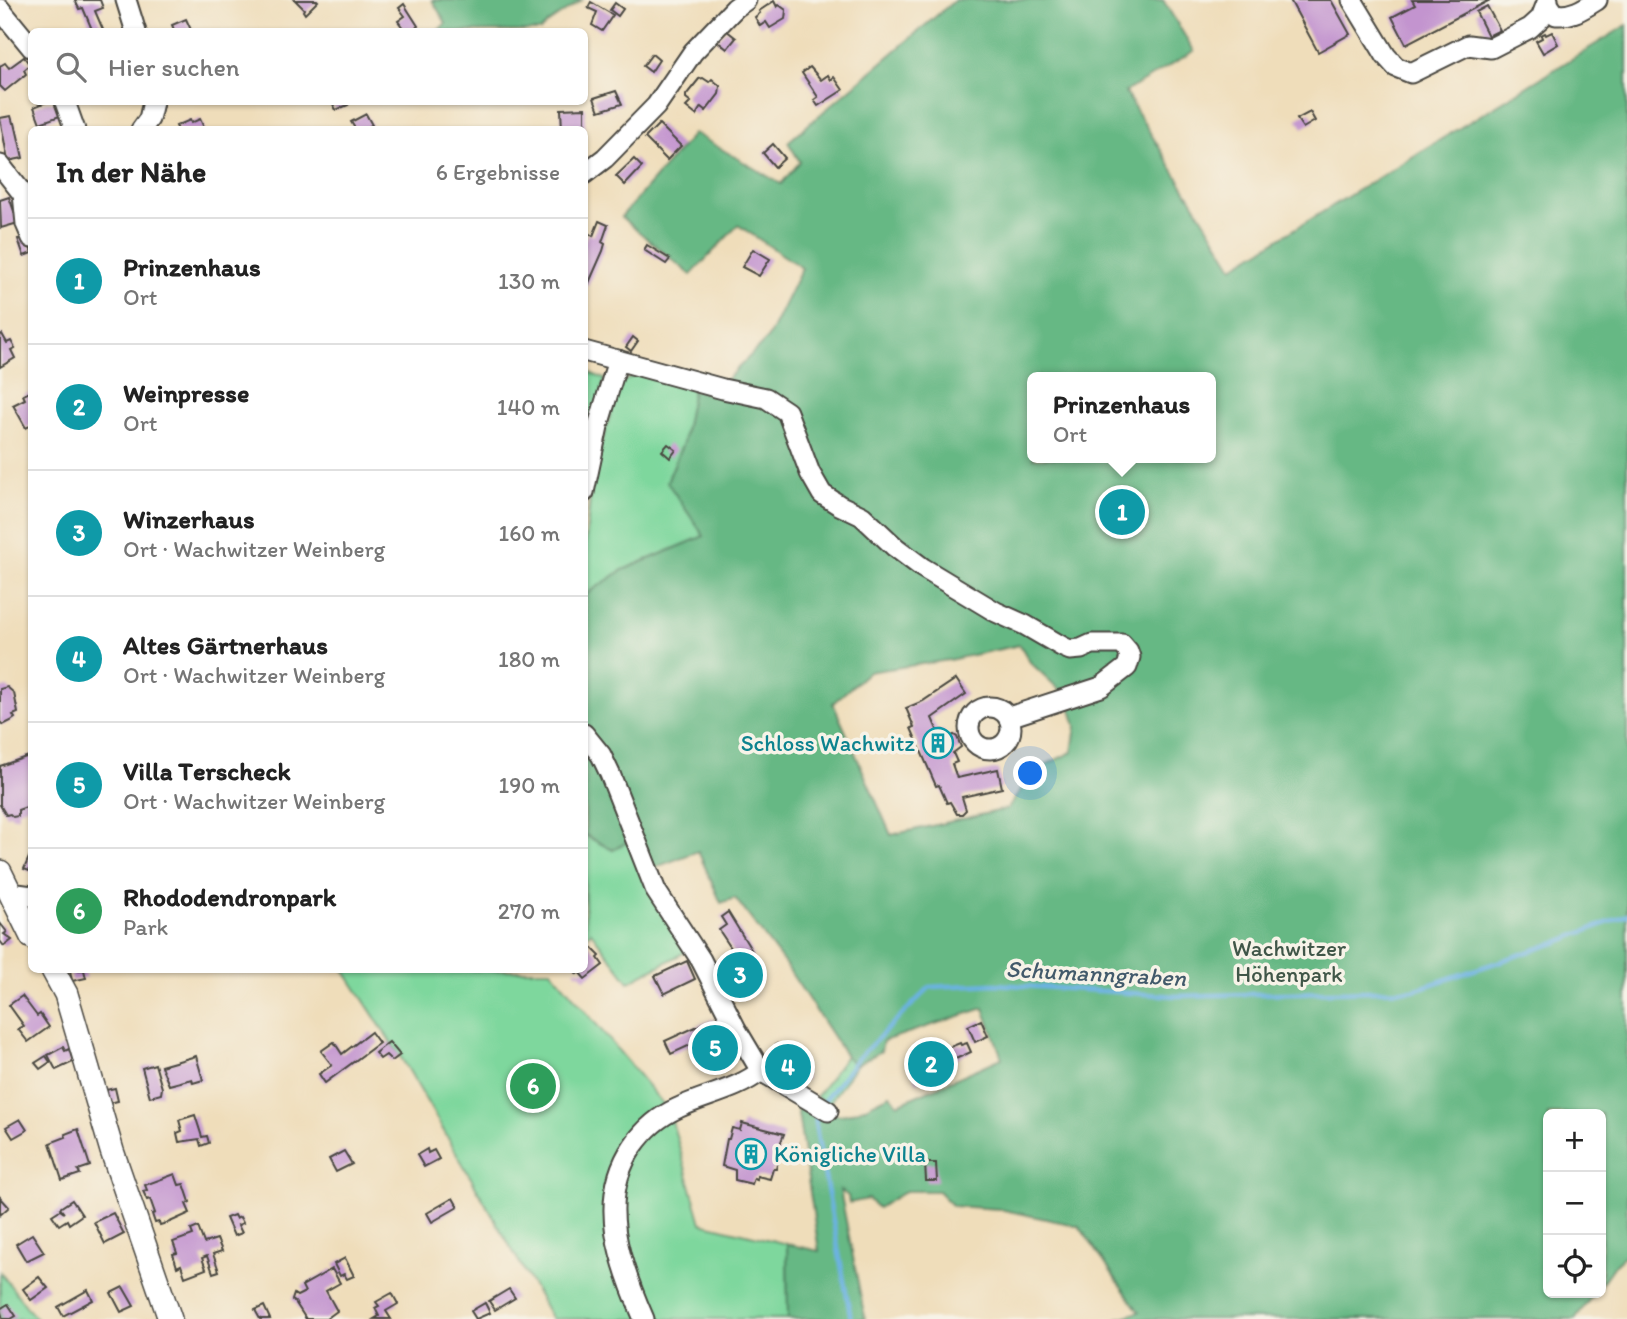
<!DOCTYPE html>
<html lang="de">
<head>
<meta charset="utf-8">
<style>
	:root { --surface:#fff; --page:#f6f6f6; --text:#222; --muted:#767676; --line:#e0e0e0; --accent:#d93025 }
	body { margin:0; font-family:Itim,sans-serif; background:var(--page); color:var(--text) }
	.controls { position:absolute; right:21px; bottom:21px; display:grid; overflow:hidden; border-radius:10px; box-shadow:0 2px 5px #0004 }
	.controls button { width:63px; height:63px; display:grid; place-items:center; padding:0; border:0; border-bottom:2px solid var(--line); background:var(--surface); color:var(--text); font:35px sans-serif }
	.you { position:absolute; left:1031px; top:774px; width:24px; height:24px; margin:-18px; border:5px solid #fff; border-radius:50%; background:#1a73e8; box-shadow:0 0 0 10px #1a73e833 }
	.badge { display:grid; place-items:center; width:46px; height:46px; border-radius:50%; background:var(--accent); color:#fff; font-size:23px; font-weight:700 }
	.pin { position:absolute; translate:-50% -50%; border:4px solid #fff; box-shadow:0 2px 7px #0006 }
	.popup { position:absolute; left:1027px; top:372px; width:189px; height:91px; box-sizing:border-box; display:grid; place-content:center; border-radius:10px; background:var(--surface); filter:drop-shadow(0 2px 5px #0005); font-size:23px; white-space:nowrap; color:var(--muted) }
	.popup b { font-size:26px; color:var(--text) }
	.popup::after { content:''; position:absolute; left:50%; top:100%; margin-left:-14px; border:14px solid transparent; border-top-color:var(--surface) }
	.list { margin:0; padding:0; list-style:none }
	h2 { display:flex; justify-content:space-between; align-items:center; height:91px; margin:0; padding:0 28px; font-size:30px }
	h2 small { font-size:23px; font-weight:400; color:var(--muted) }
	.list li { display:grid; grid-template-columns:46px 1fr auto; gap:21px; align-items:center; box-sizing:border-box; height:126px; padding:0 28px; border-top:2px solid var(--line) }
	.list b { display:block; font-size:26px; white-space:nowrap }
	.list p { margin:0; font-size:23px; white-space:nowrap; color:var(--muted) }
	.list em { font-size:23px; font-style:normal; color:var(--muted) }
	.icon { flex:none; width:38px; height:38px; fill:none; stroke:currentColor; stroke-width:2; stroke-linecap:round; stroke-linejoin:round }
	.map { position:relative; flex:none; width:1627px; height:1319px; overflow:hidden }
	.search { position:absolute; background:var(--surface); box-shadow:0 2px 5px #0004; left:28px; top:28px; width:560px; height:77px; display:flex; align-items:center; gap:18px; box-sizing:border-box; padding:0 24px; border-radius:10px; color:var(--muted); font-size:26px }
	.panel { position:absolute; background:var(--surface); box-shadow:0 2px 5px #0004; left:28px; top:126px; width:560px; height:847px; border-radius:10px }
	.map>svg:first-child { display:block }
</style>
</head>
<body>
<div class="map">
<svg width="1627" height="1319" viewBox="0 0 1627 1319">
	<rect width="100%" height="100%" fill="#f7f3e8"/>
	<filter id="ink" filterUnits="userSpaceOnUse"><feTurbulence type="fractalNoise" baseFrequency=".0143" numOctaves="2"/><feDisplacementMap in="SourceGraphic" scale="14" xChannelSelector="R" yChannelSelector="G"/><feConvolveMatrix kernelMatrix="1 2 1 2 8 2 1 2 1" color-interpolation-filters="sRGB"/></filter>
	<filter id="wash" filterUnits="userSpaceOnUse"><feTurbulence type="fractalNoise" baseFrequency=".00686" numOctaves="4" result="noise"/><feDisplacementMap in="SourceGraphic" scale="28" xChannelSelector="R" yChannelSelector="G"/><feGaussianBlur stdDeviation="1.57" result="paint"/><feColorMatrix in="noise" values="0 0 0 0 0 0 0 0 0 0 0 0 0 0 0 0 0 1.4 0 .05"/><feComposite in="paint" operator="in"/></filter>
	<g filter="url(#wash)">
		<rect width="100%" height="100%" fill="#efddba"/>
		<g fill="#7ed79d" stroke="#548164" stroke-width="2">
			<path d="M585 358 590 373 605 379 585 452Z"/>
			<path d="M640 373 693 389 683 443 667 482 704 536 623 570 585 595V546L593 472 620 383Z"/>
			<path d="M584 835 613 850 632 839 689 950 629 982 591 932 585 937Z"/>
			<path d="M344 970H551L669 1111 701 1223 787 1244 788 1319H552L407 1067Z"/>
			<path d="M846 1056 856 1065 828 1105 816 1097Z"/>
			<path d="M0 1272 36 1319H0Z"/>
		</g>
		<g fill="#66b884" stroke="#487258" stroke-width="2" fill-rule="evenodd">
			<path d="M432 0H582L547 24 540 31 437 32 446 23Z"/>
			<path d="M955 0H1163L1194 51 1125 92 1233 267 1627 25V1253L1615 1264 1601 1284V1114H1548V1293H1594L1575 1319H1116L1139 1312 1079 1226 999 1209 953 1206 938 1191H906L878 1208 868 1199 849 1203 848 1196 840 1190 865 1319H788L787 1244 819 1251 796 1101C846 1122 842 1118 890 1095L898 1104 1002 1058 984 1008 883 1041 881 1051 856 1065 846 1056 785 964 735 898 721 903 698 851 651 869 585 726V595L623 570 704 536 667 482 683 443 693 389 711 395 768 338 802 268 738 225 691 275 621 217 694 133 781 184 800 162 788 142ZM1033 377H1211V458H1033ZM1020 645 1030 662 1064 694 1069 703 1076 726 1072 752 1035 770 1007 809 891 835 833 703 868 672 949 660Z"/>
			<path d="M584 742 632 839 613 850 585 835Z"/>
		</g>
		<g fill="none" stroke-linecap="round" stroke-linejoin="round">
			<g stroke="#6cb2e2" stroke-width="4.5">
				<path d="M823 1102 856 1060 930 987 994 984 1176 996 1414 990 1558 942 1627 915"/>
				<path d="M819 1113 815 1123 851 1319"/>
			</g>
		</g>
		<g id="blocks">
			<g fill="#c394cf">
				<path d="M75 0H100L103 8 95 11 104 32H93L83 8 79 9Z"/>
				<path d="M295 0H317L318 1 305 14 303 11 304 9Z"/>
				<path d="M1290 0H1331L1350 34 1318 52Z"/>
				<path d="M1412 0H1490L1406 44 1392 17 1415 5Z"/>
				<path d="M774 1 777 7 779 5 786 10 785 19 770 28 766 22 760 26 755 17 760 13 759 11Z"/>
				<path d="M591 2 613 15 602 31 592 25 597 12 588 8Z"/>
				<path d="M615 3 623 9 618 16 610 10Z"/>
				<path d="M404 4 418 26 410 32H406L398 21 405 16 399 8Z"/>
				<path d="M1487 6 1500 30 1488 36 1476 12Z"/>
				<path d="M186 19 192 32H175L172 25Z"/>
				<path d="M726 30 736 38 727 49 717 41Z"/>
				<path d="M1552 32 1558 44 1543 53 1536 41 1542 38 1541 35 1545 33 1546 35Z"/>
				<path d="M652 54 659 60 651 72 643 66Z"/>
				<path d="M24 57 30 65 24 70 26 74 5 91 0 86V66L5 63 9 68Z"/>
				<path d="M810 67 821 80 828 75 831 80 834 77 843 90 818 106 814 100 818 97 802 73Z"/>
				<path d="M703 78 709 82 712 79 720 86 719 94 706 111 701 107 696 115 686 107 691 102 686 98V95L699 79Z"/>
				<path d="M616 91 622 104 599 111 594 98Z"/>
				<path d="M46 102H54L60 116 40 123 34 107Z"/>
				<path d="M332 102H346L348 105 336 110Z"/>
				<path d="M585 108V130H562L561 109Z"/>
				<path d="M1310 112 1315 121 1303 128 1297 119Z"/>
				<path d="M366 114 372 125 366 128 367 130H356L351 122Z"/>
				<path d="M11 116 13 123H15L23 158 8 161 0 118Z"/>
				<path d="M200 119 205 130H178L176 126 190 120 191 123Z"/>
				<path d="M659 124 681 146 667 160 645 138Z"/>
				<path d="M773 144 785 158 775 167 763 153Z"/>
				<path d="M634 159 642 167 625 185 616 176Z"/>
				<path d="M9 197 18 223 1 228 0 200Z"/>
				<path d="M599 221 608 225 602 242 605 244 603 251 588 285 584 284V242L588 233 593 236Z"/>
				<path d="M27 237 32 253 24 256 18 239Z"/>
				<path d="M647 245 670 259 666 264 644 250Z"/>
				<path d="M753 249 770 259 759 276 742 267Z"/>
				<path d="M2 334 7 343 11 341 15 348 11 350 15 358 0 367V335Z"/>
				<path d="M633 337 638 341 631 351 626 347Z"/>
				<path d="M32 391V425L26 428 13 405 25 399 23 395Z"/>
				<path d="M668 444 676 450 670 458 662 451Z"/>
				<path d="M1125 503 1130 515 1118 520 1113 508Z"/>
				<path d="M956 679 966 694 932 718 938 732 943 730 947 738 954 735 957 737 961 747 953 753 957 762 952 764 957 778 998 769 1002 788 962 797 966 810 962 814H957L950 802 947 803 939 785 936 786 911 728 914 727 906 708 923 701Z"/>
				<path d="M7 687 14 693 18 713 13 715 15 718 11 721 3 725 0 722V689Z"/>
				<path d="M32 755V805L18 810V816L13 817 10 814 6 815 0 805V766Z"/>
				<path d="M30 855 32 856V872L24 869Z"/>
				<path d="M728 912 752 951 750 952 753 956 750 957 760 974 729 993 719 977 741 963 719 930 726 925 721 917Z"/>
				<path d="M0 923 7 932 4 934 12 940 4 946 0 941Z"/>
				<path d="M584 940 600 956 598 958 603 965 585 979 579 972 577 974 574 970H584Z"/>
				<path d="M687 961 695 979 664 994 655 976Z"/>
				<path d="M70 970H84L86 978 72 981Z"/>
				<path d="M22 996 37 1016 40 1014 49 1027 28 1042 18 1029 24 1026 9 1005Z"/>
				<path d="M713 1019 729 1055 711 1063 701 1040 671 1054 665 1041Z"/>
				<path d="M981 1020 988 1036 975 1042 968 1026Z"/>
				<path d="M371 1032 379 1043 325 1083 319 1074 332 1065 321 1051 334 1042 342 1054Z"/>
				<path d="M389 1042 400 1055 392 1061 386 1055 380 1059 375 1053Z"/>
				<path d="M960 1043 961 1045 967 1043 971 1052 951 1061 953 1065 917 1082 908 1063 944 1047 945 1049Z"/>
				<path d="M777 1044 789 1058 792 1055 796 1060 794 1062 807 1078 797 1086 768 1053Z"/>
				<path d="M63 1047 65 1051 69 1049 73 1062 56 1070 48 1055Z"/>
				<path d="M46 1056 50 1062 40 1069 35 1063Z"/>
				<path d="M196 1056 203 1080 193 1083 192 1079 169 1085 161 1066Z"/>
				<path d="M155 1064 162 1088 161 1094 150 1097 142 1068Z"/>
				<path d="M115 1088 118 1101 109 1103 106 1090Z"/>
				<path d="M195 1115 202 1137 207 1136 209 1143 201 1146 199 1139 179 1142 177 1133 182 1131 179 1120Z"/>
				<path d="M20 1119 27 1130 13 1138 6 1127Z"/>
				<path d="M742 1123 784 1134 777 1152 780 1153 776 1169H773L770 1179 757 1176V1179L754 1178 752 1184 735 1180V1170L722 1166 727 1139H729L732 1128 740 1130Z"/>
				<path d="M78 1129 90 1166 78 1170 80 1174 62 1180 50 1143 66 1137 65 1134Z"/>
				<path d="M427 1149 428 1153 434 1150 439 1159 424 1167 417 1155Z"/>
				<path d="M344 1151 352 1164 336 1172 329 1159Z"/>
				<path d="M925 1163H936L937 1181H926Z"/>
				<path d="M175 1174 179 1185 184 1184 190 1202 186 1204 190 1213 170 1222 160 1225 159 1222 155 1223 152 1214 155 1213 150 1199 147 1200 143 1191 147 1190 145 1185Z"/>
				<path d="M0 1197 9 1207 0 1215Z"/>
				<path d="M453 1198 458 1207 432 1222 427 1213Z"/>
				<path d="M72 1200 82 1215 69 1224 67 1220 59 1225 52 1215 60 1210 64 1213 60 1208Z"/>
				<path d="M113 1213 124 1234 105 1244 94 1222Z"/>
				<path d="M234 1215 236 1219 240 1217 243 1223 238 1225 242 1233 234 1236 226 1218Z"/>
				<path d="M198 1227 204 1243 217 1239 222 1251 213 1254 219 1271 213 1273 207 1256 202 1258 206 1269 185 1277 181 1265 177 1267 173 1254 177 1253 173 1242 193 1235 191 1230Z"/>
				<path d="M32 1234 44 1252 26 1261 16 1244Z"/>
				<path d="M345 1258 354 1276 347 1279 344 1274 340 1276 334 1264Z"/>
				<path d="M332 1269 340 1283 326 1291 337 1311 326 1319H306L295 1302 292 1300 294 1294 297 1296 305 1292 302 1286Z"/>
				<path d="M39 1277 48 1288 31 1300 23 1289Z"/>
				<path d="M123 1287 134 1306 121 1312 111 1293Z"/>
				<path d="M509 1289 515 1298 495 1310 489 1301Z"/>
				<path d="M88 1290 93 1300 63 1316 58 1307Z"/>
				<path d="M392 1293 398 1304 386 1311 391 1319H374L379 1316 375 1308 379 1306 376 1302Z"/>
				<path d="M485 1303 490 1313 476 1319 471 1311Z"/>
				<path d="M8 1304 16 1316 11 1319H3L0 1309Z"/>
				<path d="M264 1306 270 1319H260L255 1310Z"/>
			</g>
		</g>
	</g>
	<g filter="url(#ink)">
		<use href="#blocks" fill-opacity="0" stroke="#484640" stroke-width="2"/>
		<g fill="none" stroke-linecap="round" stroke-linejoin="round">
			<g stroke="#484640" stroke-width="23">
				<g id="minor">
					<path d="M126 0 136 32"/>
					<path d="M1352 0 1386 56 1396 67 1411 73 1468 45 1491 48 1530 28 1541 18 1548 0"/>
					<path d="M1548 4 1556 15C1573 16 1583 9 1597 0"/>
					<path d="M0 9 32 48"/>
					<path d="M65 102 75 130"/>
					<path d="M141 130 149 119 153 102"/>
					<path d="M0 165 23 194 32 196"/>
					<path d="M584 174 605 158 656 106 693 52 735 8 746 0"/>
					<path d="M23 194 26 224 32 238"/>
					<path d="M584 351 723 389 766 398 787 412 810 473 822 494 839 505 862 516 895 547 923 568 996 612 1025 625 1063 647 1070 650 1081 649 1092 644H1122L1128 651 1130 657 1127 667 1101 687 1009 717"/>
					<path d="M584 492 598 426 618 360"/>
					<circle cx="990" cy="728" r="21"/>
					<path d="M584 734 601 755 610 774 656 891 701 960 736 1029 761 1071 828 1111"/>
					<path d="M10 893 32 896"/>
					<path d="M644 1319C620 1264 596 1200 633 1146 644 1130 660 1116 678 1108 705 1095 737 1090 761 1071"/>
				</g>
			</g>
			<g stroke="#484640" stroke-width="26">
				<g id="major">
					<path d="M0 872 32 937"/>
					<path d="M53 970 66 994 112 1151 170 1319"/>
				</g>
			</g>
			<use href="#minor" stroke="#fff" stroke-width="19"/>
			<use href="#major" stroke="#fff" stroke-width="23"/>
		</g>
	</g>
	<defs>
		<g id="building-ring" transform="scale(1.575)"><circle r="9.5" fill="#f7f3e8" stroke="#0f9aa8" stroke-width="1.5"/><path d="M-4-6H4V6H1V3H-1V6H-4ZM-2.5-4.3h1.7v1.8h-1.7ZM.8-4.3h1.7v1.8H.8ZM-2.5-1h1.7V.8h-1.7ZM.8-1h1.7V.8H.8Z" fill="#0f9aa8"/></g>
	</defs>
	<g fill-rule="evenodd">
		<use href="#building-ring" x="938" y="743"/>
		<use href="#building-ring" x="751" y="1154"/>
	</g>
	<g text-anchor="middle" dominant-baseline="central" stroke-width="7" stroke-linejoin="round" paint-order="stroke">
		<g font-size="23" fill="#0d838f" stroke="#f7f3e8" text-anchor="end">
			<text x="915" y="743">Schloss Wachwitz</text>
			<text x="774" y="1154" text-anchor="start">Königliche Villa</text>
		</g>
		<g font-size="23" fill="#405648" stroke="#f7f3e8">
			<text x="1289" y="948">Wachwitzer<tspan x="1289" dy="26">Höhenpark</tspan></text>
		</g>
		<g font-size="24" font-style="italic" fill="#425a6b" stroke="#f7f3e8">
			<text transform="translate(1096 973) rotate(3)">Schumanngraben</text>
		</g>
	</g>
</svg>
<div class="controls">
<button>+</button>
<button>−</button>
<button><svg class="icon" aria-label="locate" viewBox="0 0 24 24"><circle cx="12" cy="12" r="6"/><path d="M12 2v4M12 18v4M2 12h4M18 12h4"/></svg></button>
</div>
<div class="you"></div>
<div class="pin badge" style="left:1122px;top:512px;background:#0f9aa8">1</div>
<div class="popup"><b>Prinzenhaus</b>Ort</div>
<div class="pin badge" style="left:931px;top:1064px;background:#0f9aa8">2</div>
<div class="pin badge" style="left:740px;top:975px;background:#0f9aa8">3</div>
<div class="pin badge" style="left:788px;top:1067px;background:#0f9aa8">4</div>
<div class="pin badge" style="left:715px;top:1048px;background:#0f9aa8">5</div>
<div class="pin badge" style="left:533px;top:1086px;background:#2e9e5b">6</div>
<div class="search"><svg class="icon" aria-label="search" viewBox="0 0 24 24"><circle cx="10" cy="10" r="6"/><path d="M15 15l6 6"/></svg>Hier suchen</div>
<section class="panel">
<h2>In der Nähe<small>6 Ergebnisse</small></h2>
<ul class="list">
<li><span class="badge" style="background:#0f9aa8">1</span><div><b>Prinzenhaus</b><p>Ort</p></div><em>130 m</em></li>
<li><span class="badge" style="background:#0f9aa8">2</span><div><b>Weinpresse</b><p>Ort</p></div><em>140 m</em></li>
<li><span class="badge" style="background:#0f9aa8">3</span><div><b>Winzerhaus</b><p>Ort · Wachwitzer Weinberg</p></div><em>160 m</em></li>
<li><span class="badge" style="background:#0f9aa8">4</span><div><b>Altes Gärtnerhaus</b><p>Ort · Wachwitzer Weinberg</p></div><em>180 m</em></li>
<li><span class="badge" style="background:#0f9aa8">5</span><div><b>Villa Terscheck</b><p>Ort · Wachwitzer Weinberg</p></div><em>190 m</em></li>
<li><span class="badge" style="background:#2e9e5b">6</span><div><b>Rhododendronpark</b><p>Park</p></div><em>270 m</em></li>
</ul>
</section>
</div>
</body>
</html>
